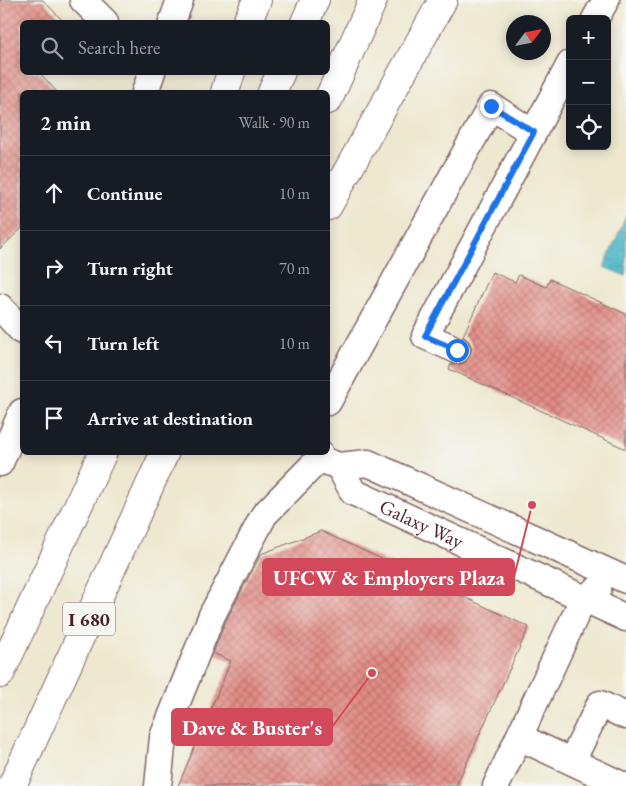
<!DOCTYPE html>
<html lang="en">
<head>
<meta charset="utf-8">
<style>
	:root { --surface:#171b24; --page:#242831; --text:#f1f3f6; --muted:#9ea1a6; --line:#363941 }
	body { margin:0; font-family:"EB Garamond",serif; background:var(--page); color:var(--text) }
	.controls { position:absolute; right:15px; top:15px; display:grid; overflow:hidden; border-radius:8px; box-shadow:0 2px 12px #0003 }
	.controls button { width:45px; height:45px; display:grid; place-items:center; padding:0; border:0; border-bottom:1px solid var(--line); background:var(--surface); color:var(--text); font:25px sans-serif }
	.compass { position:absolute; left:506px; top:15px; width:45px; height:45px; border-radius:50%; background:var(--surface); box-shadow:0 2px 12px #0003; rotate:58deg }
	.stop { position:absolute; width:15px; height:15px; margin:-11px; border:4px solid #1a73e8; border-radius:50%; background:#fff }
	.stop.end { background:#1a73e8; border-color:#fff; box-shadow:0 1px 5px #0008 }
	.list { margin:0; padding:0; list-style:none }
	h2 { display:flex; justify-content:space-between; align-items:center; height:65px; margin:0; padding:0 20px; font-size:21px }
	h2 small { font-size:16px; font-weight:400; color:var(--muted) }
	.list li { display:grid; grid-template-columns:32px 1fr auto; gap:15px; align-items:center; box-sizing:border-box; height:75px; padding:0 20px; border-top:1px solid var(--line) }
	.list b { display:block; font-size:19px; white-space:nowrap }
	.list em { font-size:16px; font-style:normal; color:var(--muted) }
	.icon { flex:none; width:28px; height:28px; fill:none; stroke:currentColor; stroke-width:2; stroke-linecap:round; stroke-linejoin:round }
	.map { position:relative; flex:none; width:626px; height:786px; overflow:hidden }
	.search { position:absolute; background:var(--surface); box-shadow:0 2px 12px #0003; left:20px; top:20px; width:310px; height:55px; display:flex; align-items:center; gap:12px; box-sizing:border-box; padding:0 18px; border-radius:8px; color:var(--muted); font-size:19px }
	.panel { position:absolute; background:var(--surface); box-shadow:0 2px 12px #0003; left:20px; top:90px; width:310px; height:365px; border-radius:8px }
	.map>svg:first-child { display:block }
</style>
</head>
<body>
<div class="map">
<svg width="626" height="786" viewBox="0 0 626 786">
	<defs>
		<pattern id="water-ripples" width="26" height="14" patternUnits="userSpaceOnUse" patternTransform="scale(1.25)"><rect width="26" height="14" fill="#47b3c4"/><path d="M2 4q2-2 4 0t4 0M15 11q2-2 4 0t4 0" fill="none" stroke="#3d919f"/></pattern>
		<pattern id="building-cross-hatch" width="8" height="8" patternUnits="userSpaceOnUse" patternTransform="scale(1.25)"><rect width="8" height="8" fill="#e38d86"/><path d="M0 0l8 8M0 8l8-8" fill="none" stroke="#ba736e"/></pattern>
	</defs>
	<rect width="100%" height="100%" fill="#f6f6f2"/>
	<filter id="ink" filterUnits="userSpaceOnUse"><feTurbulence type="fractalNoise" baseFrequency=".02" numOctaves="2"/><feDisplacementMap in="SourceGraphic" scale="10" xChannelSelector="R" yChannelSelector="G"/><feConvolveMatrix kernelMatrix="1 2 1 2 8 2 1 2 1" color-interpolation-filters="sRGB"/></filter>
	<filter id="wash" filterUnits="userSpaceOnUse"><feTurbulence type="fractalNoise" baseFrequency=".0096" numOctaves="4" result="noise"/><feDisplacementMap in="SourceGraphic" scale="20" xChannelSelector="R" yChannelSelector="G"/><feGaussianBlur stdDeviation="1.12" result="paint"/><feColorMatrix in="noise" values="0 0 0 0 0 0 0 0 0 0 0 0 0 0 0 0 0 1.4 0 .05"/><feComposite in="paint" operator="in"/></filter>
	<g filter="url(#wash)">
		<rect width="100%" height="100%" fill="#ede8cf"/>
		<path fill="url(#water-ripples)" stroke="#486978" d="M626 216V276L604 267Z"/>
		<g id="blocks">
			<g fill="url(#building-cross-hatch)">
				<path d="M0 0H43L64 22H22V72H39L57 92H22V228L0 249Z"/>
				<path d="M492 272 515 282 519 275 546 287 550 279 626 314V449L449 369 451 364 459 365 466 362 470 356 472 348 469 341 463 336Z"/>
				<path d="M321 531 529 627 456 786H178L231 661 213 653 226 621 261 554Z"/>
			</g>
		</g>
	</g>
	<g filter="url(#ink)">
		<use href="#blocks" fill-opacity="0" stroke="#836564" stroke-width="1"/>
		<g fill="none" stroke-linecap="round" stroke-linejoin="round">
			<g stroke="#836564" stroke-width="29">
				<g id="minor">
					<path d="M83 0 105 22"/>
					<path d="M595 19 606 0"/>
					<path d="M172 22 180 0"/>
					<path d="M145 92 152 72"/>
					<path d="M0 307 22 331"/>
					<path d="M457 350 425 336 570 64"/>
					<path d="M328 402 491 106 533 133"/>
					<path d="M319 459 339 466 368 463 626 580"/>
					<path d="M0 463 22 412"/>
					<path id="s1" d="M339 466 353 492 626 618"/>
					<path d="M598 589 583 599 519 737 624 786"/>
					<path d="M572 761 600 704 626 716"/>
					<path d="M158 786 163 737 212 615 264 515 319 459V452"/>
					<path d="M496 786 519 737"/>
				</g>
			</g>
			<g stroke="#836564" stroke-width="30">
				<g id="highway">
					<path d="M247 22 257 0"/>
					<path d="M305 22 315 0"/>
					<path d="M225 92 231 72"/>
					<path d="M272 92 281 72"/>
					<path d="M328 100 373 0"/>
					<path d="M328 206 443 0"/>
					<path d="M0 674 103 452"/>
					<path d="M12 786 165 452"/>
				</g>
			</g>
			<use href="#minor" stroke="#fff" stroke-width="26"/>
			<use href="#highway" stroke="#fff" stroke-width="28"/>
		</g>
	</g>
	<g fill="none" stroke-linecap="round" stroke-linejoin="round" filter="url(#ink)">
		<path stroke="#1a73e8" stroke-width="6" d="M457 350 425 336 534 132 491 106"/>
	</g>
	<g text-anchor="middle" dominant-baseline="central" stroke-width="5" stroke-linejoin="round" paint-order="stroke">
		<rect fill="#f6f6f2" stroke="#7e6067" stroke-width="1" x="63" y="602.5" width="52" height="33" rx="4"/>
		<g font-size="19" font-weight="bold" fill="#4a1f2b">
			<text x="89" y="619">I 680</text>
		</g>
		<g font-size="20" fill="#4a1f2b" stroke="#f6f6f2">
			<text stroke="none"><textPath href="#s1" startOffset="105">Galaxy Way</textPath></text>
		</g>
	</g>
	<path fill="none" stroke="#d1495b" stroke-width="2" d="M532 505L514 577M372 673L332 727"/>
	<g fill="#d1495b" stroke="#f6f6f2" stroke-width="2">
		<circle cx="532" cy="505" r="5"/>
		<circle cx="372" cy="673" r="5"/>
	</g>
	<g fill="#d1495b" stroke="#d1495b" stroke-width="2">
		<rect x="263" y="559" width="251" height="36" rx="5"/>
		<rect x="172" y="709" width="160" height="36" rx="5"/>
	</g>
	<g font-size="21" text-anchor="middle" font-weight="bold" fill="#fff">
		<text x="389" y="585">UFCW &amp; Employers Plaza</text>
		<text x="252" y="735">Dave &amp; Buster's</text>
	</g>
</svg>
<div class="controls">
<button>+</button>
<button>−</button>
<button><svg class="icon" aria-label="locate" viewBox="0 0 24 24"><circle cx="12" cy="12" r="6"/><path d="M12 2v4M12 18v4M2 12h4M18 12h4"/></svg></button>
</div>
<svg class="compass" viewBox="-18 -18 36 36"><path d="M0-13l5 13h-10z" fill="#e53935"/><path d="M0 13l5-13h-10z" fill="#9ea1a6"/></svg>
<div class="stop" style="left:457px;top:350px"></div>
<div class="stop end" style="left:491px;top:106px"></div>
<div class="search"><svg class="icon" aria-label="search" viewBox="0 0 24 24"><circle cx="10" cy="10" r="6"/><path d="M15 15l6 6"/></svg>Search here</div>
<section class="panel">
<h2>2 min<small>Walk · 90 m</small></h2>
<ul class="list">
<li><svg class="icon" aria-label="ahead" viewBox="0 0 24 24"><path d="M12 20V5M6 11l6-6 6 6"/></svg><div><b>Continue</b></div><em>10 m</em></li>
<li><svg class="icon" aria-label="right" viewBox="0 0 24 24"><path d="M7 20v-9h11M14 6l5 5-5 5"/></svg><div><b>Turn right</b></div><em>70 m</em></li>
<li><svg class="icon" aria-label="left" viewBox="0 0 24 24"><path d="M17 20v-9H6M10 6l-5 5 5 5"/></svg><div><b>Turn left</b></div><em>10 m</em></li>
<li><svg class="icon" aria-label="arrive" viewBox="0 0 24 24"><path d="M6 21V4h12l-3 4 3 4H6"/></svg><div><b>Arrive at destination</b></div></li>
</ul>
</section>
</div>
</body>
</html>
